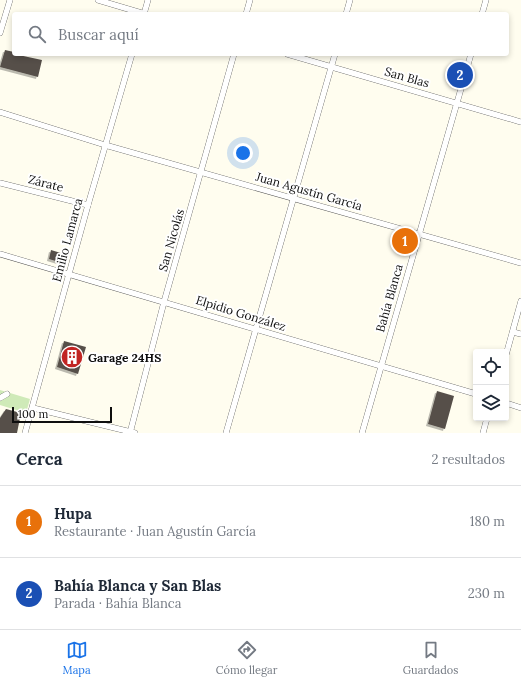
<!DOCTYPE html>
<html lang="es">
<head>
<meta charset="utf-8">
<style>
	:root { --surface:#fff; --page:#f6f6f7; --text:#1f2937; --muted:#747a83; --line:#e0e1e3; --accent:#1a73e8 }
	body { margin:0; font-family:Lora,serif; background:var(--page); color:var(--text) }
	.controls { position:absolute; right:12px; bottom:12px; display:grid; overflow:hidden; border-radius:4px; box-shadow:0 2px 6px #0003 }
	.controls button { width:36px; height:36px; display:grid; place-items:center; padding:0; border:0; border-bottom:1px solid var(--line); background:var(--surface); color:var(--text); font:20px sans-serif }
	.scale { position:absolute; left:12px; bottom:10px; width:100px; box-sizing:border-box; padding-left:4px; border:2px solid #0e0e0e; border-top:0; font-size:11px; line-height:14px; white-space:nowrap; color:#0e0e0e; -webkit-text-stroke:3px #fff; paint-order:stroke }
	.you { position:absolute; left:243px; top:153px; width:14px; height:14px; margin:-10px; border:3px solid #fff; border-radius:50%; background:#1a73e8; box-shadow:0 0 0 6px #1a73e833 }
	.badge { display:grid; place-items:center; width:26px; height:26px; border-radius:50%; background:var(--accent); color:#fff; font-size:13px; font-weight:700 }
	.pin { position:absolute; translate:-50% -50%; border:2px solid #fff; box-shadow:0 1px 4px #0006 }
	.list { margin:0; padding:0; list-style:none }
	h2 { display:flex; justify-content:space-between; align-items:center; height:52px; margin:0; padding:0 16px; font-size:17px }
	h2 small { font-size:13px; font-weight:400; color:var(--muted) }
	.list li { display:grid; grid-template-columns:26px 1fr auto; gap:12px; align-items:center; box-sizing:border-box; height:72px; padding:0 16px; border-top:1px solid var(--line) }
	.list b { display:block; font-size:15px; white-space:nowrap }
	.list p { margin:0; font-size:13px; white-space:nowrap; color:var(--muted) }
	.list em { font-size:13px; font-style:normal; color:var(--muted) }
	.icon { flex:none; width:22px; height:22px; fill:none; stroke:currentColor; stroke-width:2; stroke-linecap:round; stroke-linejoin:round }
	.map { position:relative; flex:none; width:521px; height:433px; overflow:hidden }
	.search { position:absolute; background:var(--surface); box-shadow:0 2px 6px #0003; left:12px; right:12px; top:12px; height:44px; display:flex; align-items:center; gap:10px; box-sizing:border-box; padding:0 14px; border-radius:4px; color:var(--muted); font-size:15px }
	.sheet { height:196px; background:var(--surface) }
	nav { display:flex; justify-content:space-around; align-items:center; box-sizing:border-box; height:56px; border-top:1px solid var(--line); background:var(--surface); font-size:11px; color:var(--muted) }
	nav a { display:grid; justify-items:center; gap:2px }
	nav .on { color:var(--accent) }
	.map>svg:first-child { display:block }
</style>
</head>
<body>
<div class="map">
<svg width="521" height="433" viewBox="0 0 521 433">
	<defs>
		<filter id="shadow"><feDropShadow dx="-2" dy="2" stdDeviation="0" flood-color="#0004"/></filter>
	</defs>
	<rect width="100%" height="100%" fill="#fffdef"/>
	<path fill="#cfeab8" d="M0 390 30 399 26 413 0 405Z"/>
	<g fill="#57504a" filter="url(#shadow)">
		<path d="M5 50 14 52V54L42 60 38 77 0 67Z"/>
		<path d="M51 250 64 254 62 263 49 259Z"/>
		<path d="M64 341 86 347 78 374 57 367Z"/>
		<path d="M437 391 454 396 445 429 428 424Z"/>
		<path d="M6 409 21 413 17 433H0V418Z"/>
	</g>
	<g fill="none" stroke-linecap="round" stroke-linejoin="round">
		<g stroke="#414141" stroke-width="6">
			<g id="street">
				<path d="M98 0 145 14"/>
				<path d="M144 14 148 0"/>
				<path d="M246 14 250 0"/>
				<path d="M346 14 350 0"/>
				<path d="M482 14 486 0"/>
				<path d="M0 33 10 0"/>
				<path d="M287 54 521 122"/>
				<path d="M0 112 105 145 521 263"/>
				<path d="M0 183 88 205"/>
				<path d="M0 254 476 394"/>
				<path d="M513 332 521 334"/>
				<path d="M506 355 521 301"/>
				<path d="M0 398 7 394"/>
				<path d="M506 403 521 408"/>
				<path d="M33 408 135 433"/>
				<path d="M25 433 88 205 132 54"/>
				<path d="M130 433 164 302 234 54"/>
				<path d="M226 433 335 54"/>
				<path d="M362 433 471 54"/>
				<path d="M483 433 487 418"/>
			</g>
		</g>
		<use href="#street" stroke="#fff" stroke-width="5.5"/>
	</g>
	<defs>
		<g id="building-disc" transform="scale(1.15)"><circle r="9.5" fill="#c12523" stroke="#fff"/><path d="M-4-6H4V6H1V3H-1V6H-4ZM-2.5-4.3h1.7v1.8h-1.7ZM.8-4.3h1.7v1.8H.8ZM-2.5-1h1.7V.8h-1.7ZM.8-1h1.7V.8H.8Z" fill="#fff"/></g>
	</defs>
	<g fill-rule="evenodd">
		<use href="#building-disc" x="72" y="357"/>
	</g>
	<g text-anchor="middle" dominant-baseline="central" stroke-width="4" stroke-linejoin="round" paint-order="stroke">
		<g font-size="12" fill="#0e0e0e" stroke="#fff">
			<text transform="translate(407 77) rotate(16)">San Blas</text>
			<text transform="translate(46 183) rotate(14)">Zárate</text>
			<text transform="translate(309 191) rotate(16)">Juan Agustín García</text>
			<text transform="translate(67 240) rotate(-75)">Emilio Lamarca</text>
			<text transform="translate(171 240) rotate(-74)">San Nicolás</text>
			<text transform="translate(389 298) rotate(-74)">Bahía Blanca</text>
			<text transform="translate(241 313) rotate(17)">Elpidio González</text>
		</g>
		<g font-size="12" font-weight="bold" fill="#0e0e0e" stroke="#fff" text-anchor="start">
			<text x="88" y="357">Garage 24HS</text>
		</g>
	</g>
</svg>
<div class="controls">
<button><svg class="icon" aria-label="locate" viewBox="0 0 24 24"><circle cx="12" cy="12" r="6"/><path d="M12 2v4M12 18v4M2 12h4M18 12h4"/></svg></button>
<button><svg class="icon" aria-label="layers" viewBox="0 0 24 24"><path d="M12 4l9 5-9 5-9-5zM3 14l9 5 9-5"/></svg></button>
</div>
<div class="scale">100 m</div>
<div class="you"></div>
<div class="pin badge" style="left:405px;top:241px;background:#e8710a">1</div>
<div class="pin badge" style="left:460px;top:75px;background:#1a4fb4">2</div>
<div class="search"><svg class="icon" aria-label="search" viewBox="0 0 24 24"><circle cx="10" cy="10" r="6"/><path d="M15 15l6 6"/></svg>Buscar aquí</div>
</div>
<section class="sheet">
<h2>Cerca<small>2 resultados</small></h2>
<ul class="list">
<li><span class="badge" style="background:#e8710a">1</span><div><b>Hupa</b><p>Restaurante · Juan Agustín García</p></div><em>180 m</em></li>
<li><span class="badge" style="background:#1a4fb4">2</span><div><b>Bahía Blanca y San Blas</b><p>Parada · Bahía Blanca</p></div><em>230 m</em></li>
</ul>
</section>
<nav>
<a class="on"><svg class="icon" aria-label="map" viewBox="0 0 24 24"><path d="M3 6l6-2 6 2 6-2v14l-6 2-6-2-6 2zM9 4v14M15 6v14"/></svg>Mapa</a>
<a><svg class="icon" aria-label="directions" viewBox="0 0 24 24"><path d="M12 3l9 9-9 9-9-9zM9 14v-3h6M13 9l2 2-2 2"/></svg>Cómo llegar</a>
<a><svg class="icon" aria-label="saved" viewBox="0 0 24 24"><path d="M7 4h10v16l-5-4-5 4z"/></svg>Guardados</a>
</nav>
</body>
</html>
